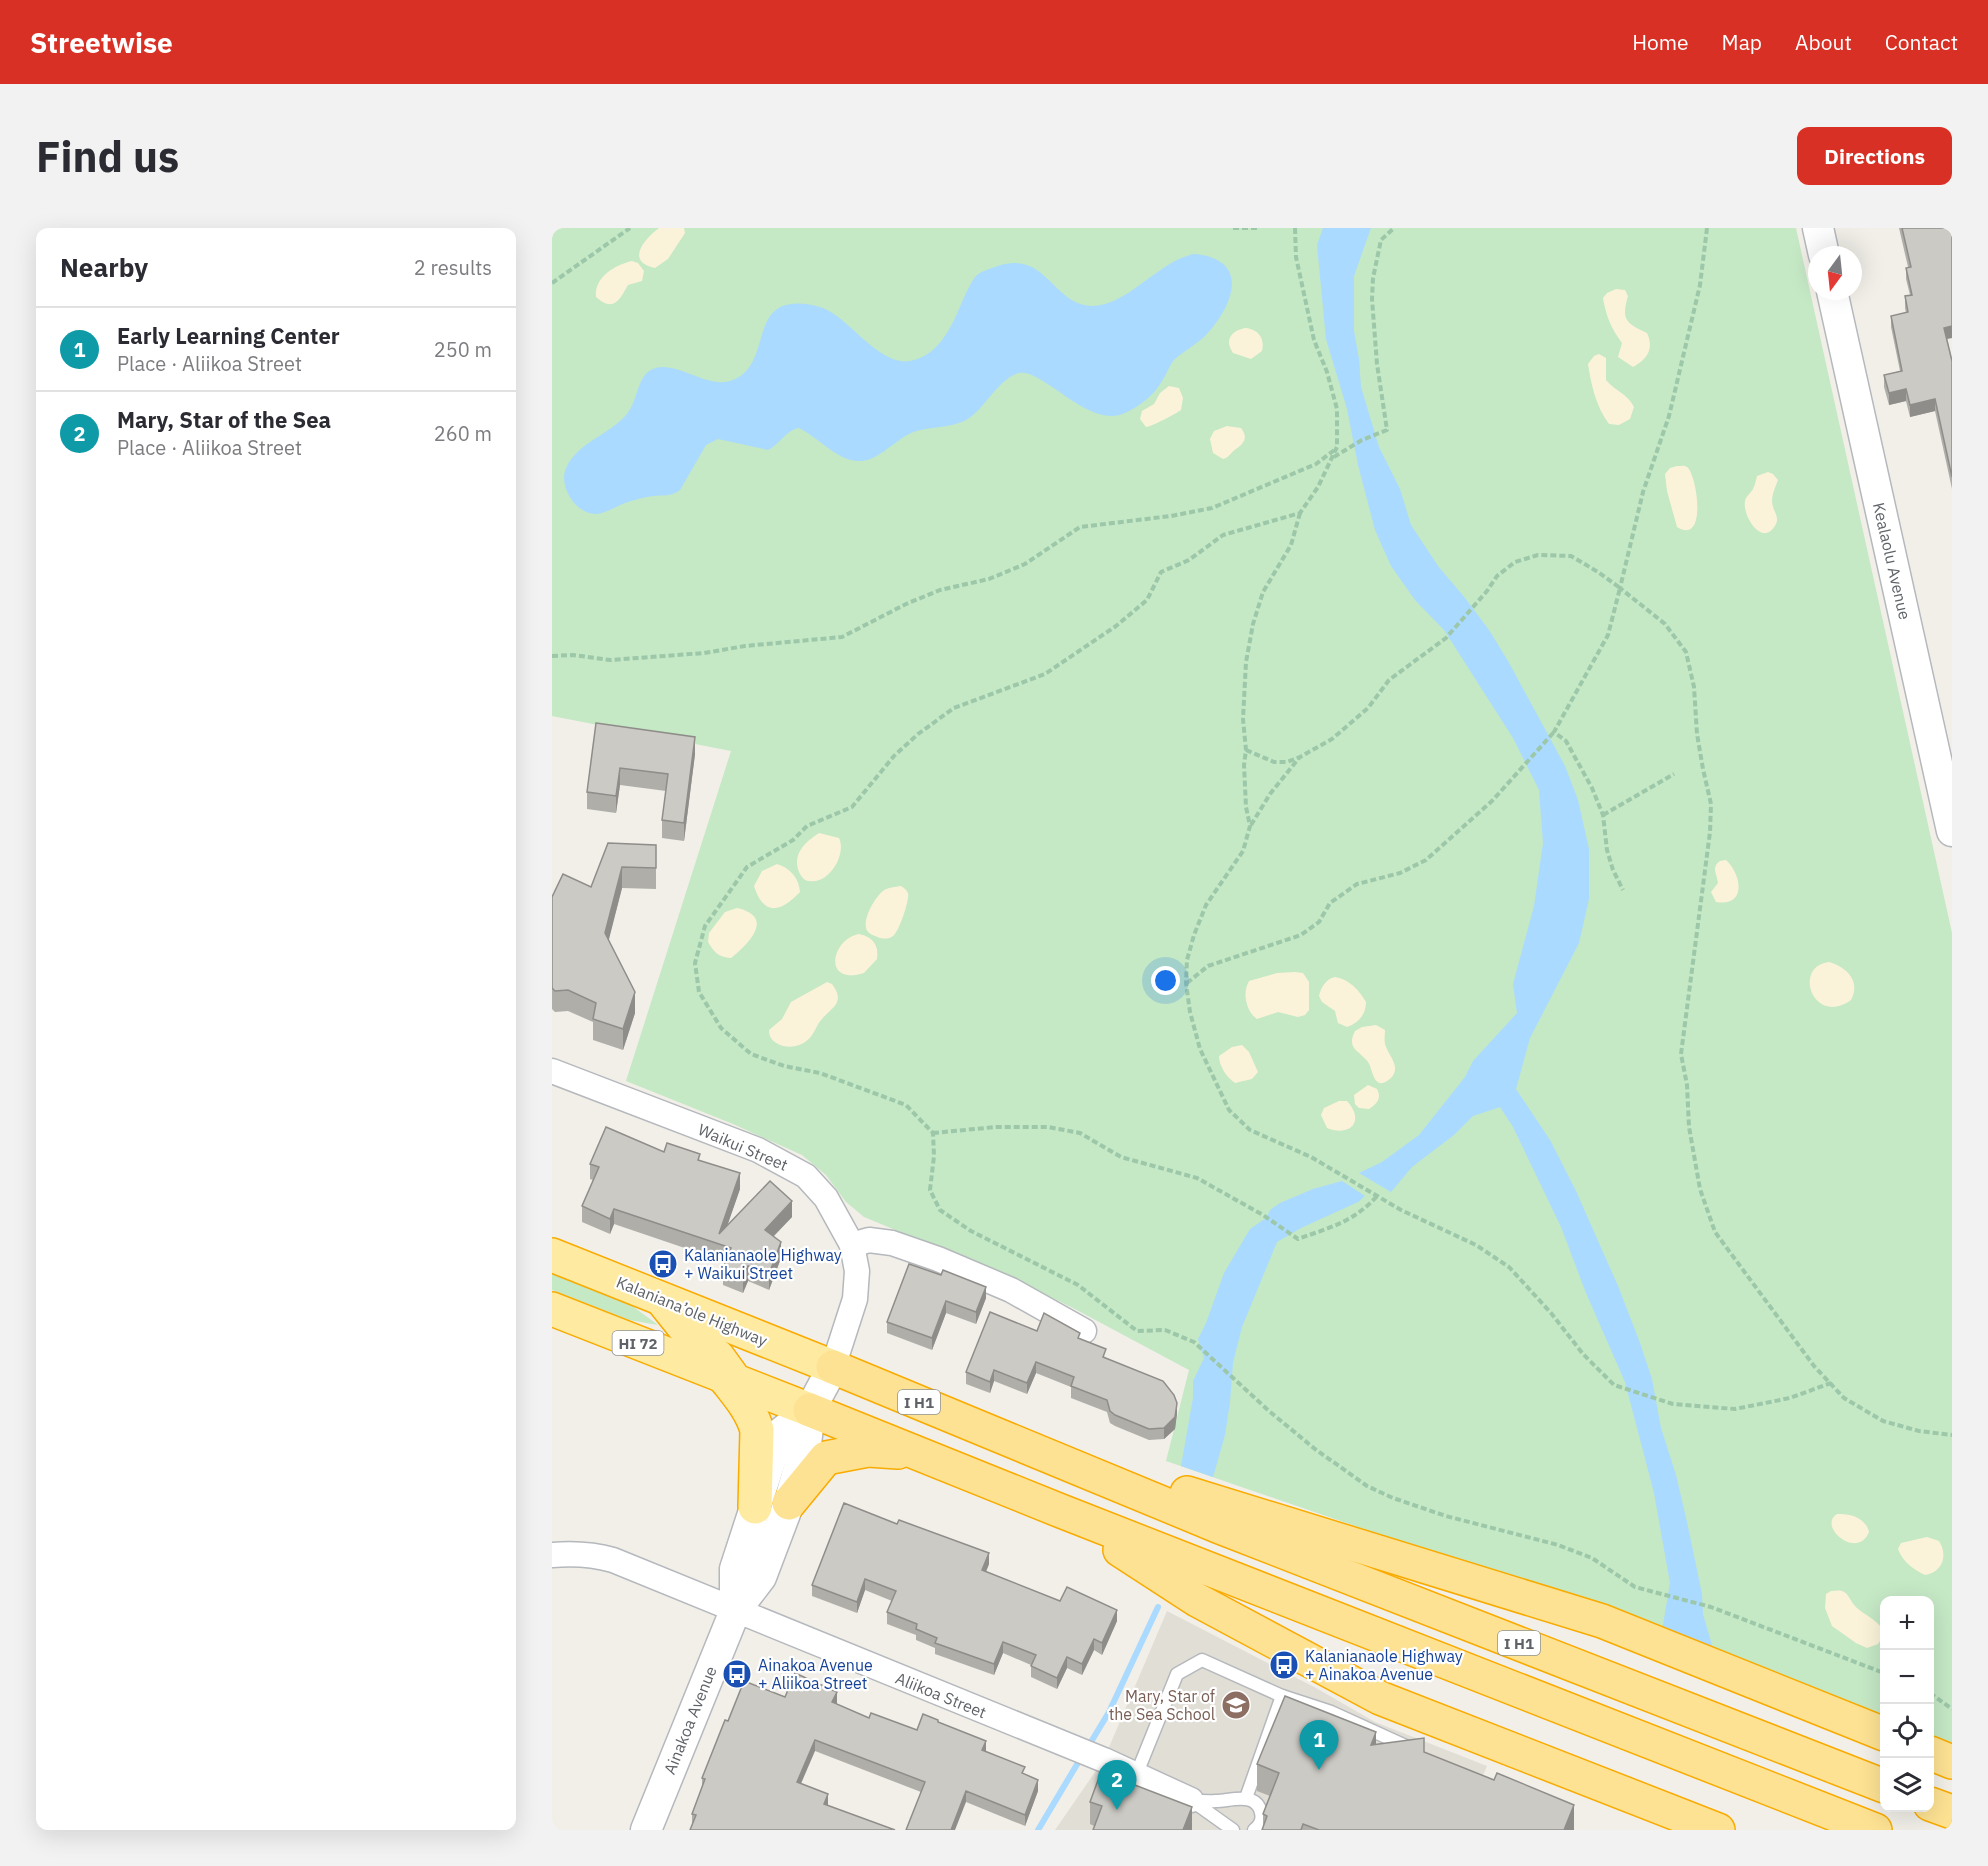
<!DOCTYPE html>
<html lang="en">
<head>
<meta charset="utf-8">
<style>
	:root { --surface:#fff; --page:#f2f2f3; --text:#2b2b33; --muted:#7c7c81; --line:#e1e1e2; --accent:#d93025 }
	body { margin:0; font-family:"IBM Plex Sans",sans-serif; background:var(--page); color:var(--text) }
	.controls { position:absolute; right:18px; bottom:18px; display:grid; overflow:hidden; border-radius:12px; box-shadow:0 6px 24px #0002 }
	.controls button { width:54px; height:54px; display:grid; place-items:center; padding:0; border:0; border-bottom:2px solid var(--line); background:var(--surface); color:var(--text); font:30px sans-serif }
	.compass { position:absolute; left:1256px; top:18px; width:54px; height:54px; border-radius:50%; background:var(--surface); box-shadow:0 6px 24px #0002; rotate:195deg }
	.you { position:absolute; left:614px; top:753px; width:21px; height:21px; margin:-15px; border:4px solid #fff; border-radius:50%; background:#1a73e8; box-shadow:0 0 0 9px #1a73e833 }
	.badge { display:grid; place-items:center; width:39px; height:39px; border-radius:50%; background:var(--accent); color:#fff; font-size:20px; font-weight:700 }
	.pin { position:absolute; translate:-50% -50px; filter:drop-shadow(0 2px 3px #0008) }
	.pin::after { content:''; position:absolute; top:32px; width:21px; height:18px; background:inherit; clip-path:polygon(0 0,100% 0,50% 100%) }
	.list { margin:0; padding:0; list-style:none }
	h2 { display:flex; justify-content:space-between; align-items:center; height:78px; margin:0; padding:0 24px; font-size:26px }
	h2 small { font-size:20px; font-weight:400; color:var(--muted) }
	.list li { display:grid; grid-template-columns:39px 1fr auto; gap:18px; align-items:center; box-sizing:border-box; height:84px; padding:0 24px; border-top:2px solid var(--line) }
	.list b { display:block; font-size:22px; white-space:nowrap }
	.list p { margin:0; font-size:20px; white-space:nowrap; color:var(--muted) }
	.list em { font-size:20px; font-style:normal; color:var(--muted) }
	.icon { flex:none; width:33px; height:33px; fill:none; stroke:currentColor; stroke-width:2; stroke-linecap:round; stroke-linejoin:round }
	.map { position:relative; flex:none; width:1400px; height:1602px; overflow:hidden; border-radius:12px }
	header { display:flex; align-items:center; gap:36px; box-sizing:border-box; height:84px; padding:0 30px; background:var(--accent); color:#fff }
	header strong { font-size:28px }
	nav { display:flex; gap:33px; margin-inline-start:auto; font-size:21px }
	.intro { display:flex; align-items:center; justify-content:space-between; box-sizing:border-box; height:144px; padding:0 36px }
	h1 { margin:0; font-size:42px }
	.button { padding:15px 27px; border-radius:12px; background:var(--accent); color:#fff; font-size:21px; font-weight:700 }
	main { display:flex; gap:36px; padding:0 36px }
	aside { flex:1; background:var(--surface); border-radius:12px; box-shadow:0 6px 24px #0002 }
	.map>svg:first-child { display:block }
</style>
</head>
<body>
<header>
<strong>Streetwise</strong>
<nav><a>Home</a><a>Map</a><a>About</a><a>Contact</a></nav>
</header>
<div class="intro"><h1>Find us</h1><a class="button">Directions</a></div>
<main>
<aside>
<h2>Nearby<small>2 results</small></h2>
<ul class="list">
<li><span class="badge" style="background:#0f9aa8">1</span><div><b>Early Learning Center</b><p>Place · Aliikoa Street</p></div><em>250 m</em></li>
<li><span class="badge" style="background:#0f9aa8">2</span><div><b>Mary, Star of the Sea</b><p>Place · Aliikoa Street</p></div><em>260 m</em></li>
</ul>
</aside>
<div class="map">
<svg width="1400" height="1602" viewBox="0 0 1400 1602">
	<rect width="100%" height="100%" fill="#f1efe8"/>
	<path fill="#e1ded6" d="M615 1383 764 1460 823 1494 935 1538 908 1602H503L552 1531Z"/>
	<g fill="#c5e8c5">
		<path d="M0 0H1244L1400 705V1520L1378 1511V1372H1332V1493L879 1324 614 1233 637 1142 521 1080 460 1050 312 989 294 974 274 947 250 927 181 896 74 853 179 523 0 488Z"/>
		<path d="M0 1043 76 1075 106 1097 77 1092 0 1062Z"/>
	</g>
	<g fill="#fbf3d9">
		<path d="M107 0H132L133 5 116 31 103 40C73 34 92 11 107 0Z"/>
		<path d="M80 33 86 35 92 43 90 53 76 57C68 71 62 85 44 69 42 49 63 37 80 33Z"/>
		<path d="M1064 61 1073 62 1076 68C1069 92 1074 95 1095 105 1102 120 1096 131 1081 139L1066 129 1070 115C1059 100 1054 88 1051 70L1055 65Z"/>
		<path d="M693 100C706 101 713 110 710 123L699 131 681 125C672 112 679 103 693 100Z"/>
		<path d="M1047 126 1054 130V152C1063 163 1075 165 1082 179L1078 191 1067 197 1057 196C1044 179 1039 156 1036 136L1042 128Z"/>
		<path d="M617 158 627 160 631 170 629 182C625 185 599 199 594 199L588 191 590 183 602 176 608 165Z"/>
		<path d="M675 198 689 200C696 209 693 215 684 221 678 225 678 229 671 231L661 225 658 211 662 203Z"/>
		<path d="M1125 238C1129 238 1132 237 1135 239 1145 246 1156 318 1125 299L1115 263 1113 246 1118 240Z"/>
		<path d="M1216 244 1221 246 1226 252C1223 260 1218 270 1221 279 1223 285 1227 290 1224 296 1211 321 1190 288 1193 273 1194 268 1199 265 1201 261 1203 257 1204 252 1205 248Z"/>
		<path d="M267 605 287 610C295 626 277 657 257 653 252 653 249 648 247 644 240 626 253 614 267 605Z"/>
		<path d="M1174 632C1190 647 1195 679 1164 674L1159 664 1166 655C1165 646 1159 639 1168 633Z"/>
		<path d="M225 636C238 640 247 650 248 664 229 684 212 689 202 658L210 643Z"/>
		<path d="M349 658C353 661 354 661 356 665 358 671 347 704 341 708 337 711 333 711 328 710 324 708 319 707 316 704 308 694 323 669 331 663 336 659 343 659 349 658Z"/>
		<path d="M185 680C224 689 196 716 179 730 166 729 162 724 156 714L157 705 173 684Z"/>
		<path d="M307 706C321 709 327 717 325 731L312 745C270 758 279 711 307 706Z"/>
		<path d="M1277 734C1295 739 1309 754 1299 772 1261 799 1240 738 1277 734Z"/>
		<path d="M743 744 751 745 757 754V782L753 787 746 789 726 784 705 791C694 783 690 765 697 753L725 745Z"/>
		<path d="M783 749C797 751 807 762 814 774 814 786 807 795 795 799L786 795 783 783 770 774 767 768C769 759 774 751 783 749Z"/>
		<path d="M275 754 280 756C294 775 280 779 270 791 265 796 264 802 260 807 253 818 237 822 226 816 220 813 217 809 217 802L230 791 239 774Z"/>
		<path d="M824 797 833 802C833 806 832 812 833 816 836 827 850 839 839 850 821 866 821 840 816 834 807 822 794 821 803 803L810 799Z"/>
		<path d="M690 817 697 824 706 844 700 851 683 855C675 850 667 838 667 828L680 819Z"/>
		<path d="M816 857 825 861C830 870 825 876 817 881L807 880 803 876 802 867Z"/>
		<path d="M787 873H795C814 894 797 909 775 900L769 887 772 880Z"/>
		<path d="M1285 1286C1298 1285 1314 1290 1317 1304 1305 1333 1265 1298 1285 1286Z"/>
		<path d="M1375 1309 1387 1313C1396 1327 1391 1344 1373 1347 1362 1342 1350 1333 1346 1321L1349 1315Z"/>
		<path d="M1279 1363C1298 1360 1294 1369 1305 1380 1316 1390 1341 1398 1326 1416L1315 1420 1304 1415 1280 1398 1273 1380 1274 1366Z"/>
	</g>
	<g fill="#aadaff">
		<path d="M771 0H819L802 48V103L807 131 809 159 827 219 848 261 859 297 886 338 913 370 937 402 956 433 1013 538 1026 572 1037 621V671L1027 715 978 810 964 861 998 912 1024 963 1066 1058 1088 1115 1100 1151 1109 1200 1124 1247 1135 1294 1150 1366 1151 1386 1162 1424 1110 1403 1118 1355 1102 1265 1073 1154 1034 1065 1009 999 961 899 948 879 921 888 902 907 860 939 839 964 807 945 830 934 867 907 913 849 921 833 965 785 961 756 982 678 991 615 987 562 961 510 892 402 863 372 839 338 823 302 806 237 795 181 774 111 765 17Z"/>
		<path d="M642 26C700 31 681 79 653 108 644 117 628 125 621 133 617 139 614 147 610 153 602 167 588 178 573 185 537 202 491 140 467 145 448 150 435 176 420 188 405 200 383 198 364 203 349 208 340 219 326 227 295 247 272 212 247 200 234 202 228 216 216 222L166 211 154 217 128 262C118 270 107 266 95 269 89 270 82 272 76 274 67 277 54 285 45 286 24 287 6 258 14 240 27 213 56 208 75 186 88 170 84 140 110 139 134 139 158 161 181 152 222 136 194 69 254 76 262 77 270 79 277 83 300 95 329 138 358 133 387 128 400 98 410 74 414 66 418 55 424 48 429 43 440 40 446 38 494 22 501 77 539 78 575 79 606 33 642 26Z"/>
		<path d="M790 953 813 968 806 974 749 1000 725 1014 690 1099 681 1135 678 1174 673 1207 661 1249 629 1238 641 1170V1153L652 1130 646 1111 654 1095 672 1045 698 1001 714 990 718 982 728 975 761 961Z"/>
	</g>
	<g fill="none" stroke-linecap="round" stroke-linejoin="round">
		<g stroke="#aadaff" stroke-width="6">
			<path d="M536 1519 557 1484 606 1379"/>
			<path d="M486 1602 530 1528"/>
		</g>
		<g stroke="#b5b8bc" stroke-width="15">
			<g id="service">
				<path d="M585 1545 625 1446 650 1432 730 1468 779 1484 858 1520"/>
				<path d="M694 1570 730 1468"/>
				<path d="M681 1602 639 1572C648 1573 655 1574 664 1573 678 1573 705 1563 709 1585 711 1592 707 1598 702 1602"/>
			</g>
		</g>
		<g stroke="#b5b8bc" stroke-width="27">
			<g id="minor">
				<path d="M0 843 206 922 254 948 274 970 300 1017 305 1043 303 1071 281 1139"/>
				<path d="M300 1017 317 1012 340 1015 386 1031 459 1062 532 1103"/>
				<path d="M0 1327C22 1325 40 1326 61 1332L552 1532 639 1572"/>
			</g>
		</g>
		<g stroke="#b5b8bc" stroke-width="33">
			<g id="tertiary">
				<path d="M1266 0 1272 27"/>
				<path d="M1280 63 1400 603"/>
				<path d="M183 1383V1341L227 1206 258 1182"/>
				<path d="M94 1602 183 1383 209 1349 237 1275 254 1216 258 1182 281 1139"/>
			</g>
		</g>
		<g stroke="#f9ab00" stroke-width="36">
			<g id="trunk">
				<path d="M0 1027 281 1139"/>
				<path d="M111 1073 135 1103 166 1129 179 1147"/>
				<path d="M0 1081 258 1182"/>
				<path d="M172 1149C185 1166 199 1181 205 1202L203 1279"/>
			</g>
		</g>
		<g stroke="#f9ab00" stroke-width="36">
			<g id="motorway">
				<path d="M281 1139 668 1299 1332 1558"/>
				<path d="M258 1182 509 1283 1323 1602"/>
				<path d="M635 1265 1050 1393 1332 1506"/>
				<path d="M237 1275 274 1230 316 1222 346 1224"/>
				<path d="M568 1322 645 1372 828 1470 1166 1602"/>
				<path d="M1378 1525 1400 1534"/>
				<path d="M1378 1576 1400 1584"/>
			</g>
		</g>
		<g stroke="#9cc7a9" stroke-width="4" stroke-dasharray="6 3" stroke-linecap="butt">
			<path d="M681 0H705"/>
			<path d="M743 0 744 29 762 112 775 144 785 181V219L766 259 748 285 671 307 637 332 609 344 595 372 564 398 493 446 402 480 366 506 342 528 300 579 255 598 241 612 195 639 153 698 143 735 147 764 169 800 199 826 232 838 268 845 354 877 381 905 382 928 378 962 388 982 419 1003 526 1057 585 1103 613 1102 642 1114 717 1183 763 1221 815 1258 841 1270 894 1288 1006 1317 1040 1330 1083 1359 1159 1379 1332 1445"/>
			<path d="M1155 0 1148 57 1117 188 1091 264 1068 360 1113 396 1134 424 1142 459 1145 506 1151 541 1159 576 1158 604 1129 826 1135 857 1137 899 1148 961 1163 1004 1262 1138 1292 1170 1331 1193 1367 1203 1400 1207"/>
			<path d="M0 55 78 0"/>
			<path d="M782 229 810 212 835 202 825 136 820 71 821 50 829 12 842 0"/>
			<path d="M748 285 739 317 711 364 701 396 694 434 691 491 694 522 692 537 694 579 698 598 691 623 654 677 642 707 635 732 634 755 638 784 648 821 677 882 698 902 759 929 849 982 924 1017 957 1039 999 1085 1031 1126 1062 1157 1121 1176 1183 1181 1238 1170 1279 1155"/>
			<path d="M0 428 21 427 58 432 99 429 152 425 193 418 290 409 354 376 388 362 437 351 473 336 528 299 619 288 660 280 764 236 785 220"/>
			<path d="M694 522 722 534H735L748 529 780 511 816 480 837 452 894 410 935 363 945 348 963 334 986 327 1019 328 1046 344 1068 360 1056 407 1002 504 1014 513 1040 560 1051 587 1055 622 1061 642 1071 662"/>
			<path d="M1051 587 1122 546"/>
			<path d="M699 597 718 566 747 530"/>
			<path d="M635 755 656 738 749 707 767 694 778 675 805 656 848 645 874 632 940 573 1002 504"/>
			<path d="M381 905 444 899H496L528 905 569 929 645 950 711 987 746 1011C779 999 802 994 826 967"/>
			<path d="M1378 1465 1400 1481"/>
		</g>
		<use href="#service" stroke="#fff" stroke-width="12"/>
		<use href="#minor" stroke="#fff" stroke-width="24"/>
		<use href="#tertiary" stroke="#fff" stroke-width="30"/>
		<use href="#trunk" stroke="#feeaa1" stroke-width="33"/>
		<use href="#motorway" stroke="#fde293" stroke-width="33"/>
	</g>
	<g fill="#afaea9">
		<path d="M1347 0H1400V110L1395 111 1400 133V261L1383 183 1358 189 1354 173 1337 177 1332 159V147L1348 143 1339 99V88L1354 85 1353 80V68L1358 67 1354 51V40L1356 39Z"/>
		<path d="M44 495 143 526 132 613 110 610V592L114 563 68 557 64 585 35 581V564Z"/>
		<path d="M104 617V661L70 660 56 713 83 785 71 822 41 812V794L16 783 3 784 0 781V669L39 659Z"/>
		<path d="M112 924 148 932 188 961 175 997 240 989 222 1008 229 1030 217 1062 196 1053 191 1065 171 1057V1041L174 1034 62 996 58 1006 30 994V978L41 952 38 951V936Z"/>
		<path d="M357 1036 434 1070 424 1096 394 1085 380 1122 335 1105V1094Z"/>
		<path d="M485 1103 528 1111 554 1130 625 1186 623 1201 612 1211 597 1212 563 1198 558 1195 555 1184 519 1170V1159L484 1145 475 1166 442 1153 438 1165 414 1156V1144Z"/>
		<path d="M437 1336 434 1344 508 1373 565 1393 550 1427 542 1422 530 1447 515 1440 505 1461 479 1449V1437L451 1425 442 1447 383 1426V1420L364 1412V1407L335 1396V1384L340 1373 313 1362 305 1385 260 1368V1357Z"/>
		<path d="M233 1469 285 1475 284 1476 317 1490 365 1502 386 1494 473 1547 486 1563 473 1598 414 1574 369 1564 263 1523 140 1596V1586L150 1559V1550L176 1493Z"/>
		<path d="M824 1516 872 1524 1022 1602H710L711 1599V1586L718 1568 705 1563V1536Z"/>
		<path d="M538 1574 640 1602 542 1598 538 1596Z"/>
	</g>
	<g fill="#8f8d8a">
		<path d="M1400 98V110L1392 111V100Z"/>
		<path d="M1354 161V173L1337 177V165Z"/>
		<path d="M1383 171V183L1358 189V177Z"/>
		<path d="M143 509V526L132 613V595Z"/>
		<path d="M68 540V557L64 585V568Z"/>
		<path d="M70 639V660L53 727V705Z"/>
		<path d="M83 764V785L71 822V801Z"/>
		<path d="M188 945V961L169 1016 167 1006Z"/>
		<path d="M240 973V989L213 1017V1002Z"/>
		<path d="M62 981V996L58 1006V991Z"/>
		<path d="M229 1014V1030L217 1062V1046Z"/>
		<path d="M196 1038V1053L191 1065V1049Z"/>
		<path d="M434 1059V1070L424 1096V1084Z"/>
		<path d="M394 1073V1085L380 1122V1110Z"/>
		<path d="M484 1134V1145L475 1166V1155Z"/>
		<path d="M442 1142V1153L438 1165V1154Z"/>
		<path d="M625 1175V1186L623 1201 612 1211V1200Z"/>
		<path d="M437 1325V1336L430 1353V1342Z"/>
		<path d="M313 1351V1362L305 1385V1374Z"/>
		<path d="M565 1382V1393L550 1427V1415Z"/>
		<path d="M542 1411V1422L530 1447V1436Z"/>
		<path d="M451 1414V1425L442 1447V1436Z"/>
		<path d="M515 1429V1440L505 1461V1450Z"/>
		<path d="M285 1464V1475L280 1486V1474Z"/>
		<path d="M824 1504V1531L819 1517Z"/>
		<path d="M263 1512V1523L245 1565V1554Z"/>
		<path d="M434 1513V1524L430 1522Z"/>
		<path d="M486 1552V1563L473 1598V1587Z"/>
		<path d="M414 1563V1574L403 1602H399Z"/>
		<path d="M276 1566V1577L272 1587V1576Z"/>
		<path d="M1022 1577V1602H1012Z"/>
		<path d="M640 1579V1602H631Z"/>
	</g>
	<g fill="#cccac5" stroke="#8f8d8a" stroke-width="1.5">
		<path d="M1350 0H1400V98L1392 100 1400 133V249L1383 171 1358 177 1354 161 1337 165 1332 147 1350 143 1339 88 1356 84 1353 68 1360 67 1354 40 1359 39Z"/>
		<path d="M44 495 143 509 132 595 110 592 116 546 68 540 64 568 35 564Z"/>
		<path d="M56 615 104 617V640L70 639 53 705 83 764 71 801 41 791 44 775 16 762 3 763 0 760V669L11 646 39 659Z"/>
		<path d="M54 899 112 924 115 915 148 926 146 932 188 945 167 1006 218 953 240 973 213 1002 229 1014 217 1046 196 1038 191 1049 171 1041 179 1020 62 981 58 991 30 978 47 939 38 936Z"/>
		<path d="M357 1036 389 1047 391 1042 434 1059 424 1084 394 1073 380 1110 335 1094Z"/>
		<path d="M438 1084 485 1103 492 1085 528 1105 526 1110 554 1121 551 1129 611 1153 622 1167 625 1175 623 1189 612 1200 597 1201 563 1187 558 1183 555 1172 519 1158 522 1149 484 1134 475 1155 442 1142 438 1154 414 1144Z"/>
		<path d="M292 1275 345 1296 347 1292 437 1325 430 1342 508 1373 515 1359 565 1382 550 1415 542 1411 530 1436 515 1429 505 1450 479 1438 484 1427 451 1414 442 1436 383 1415 385 1410 364 1401 365 1396 335 1384 344 1363 313 1351 305 1374 260 1357Z"/>
		<path d="M243 1445 285 1464 280 1474 317 1490 319 1485 365 1502 371 1486 386 1492V1494L434 1513 430 1522 473 1539 470 1545 486 1552 473 1587 414 1563 399 1602H354L373 1554 263 1512 245 1554 276 1566 272 1576 343 1602H138L144 1587 140 1586 153 1551 150 1550 173 1492 176 1493 192 1453 233 1469Z"/>
		<path d="M733 1468 824 1504 819 1517 872 1510V1524L942 1552 945 1545 1022 1577 1012 1602H767L751 1596 749 1602H710L715 1588 711 1586 727 1545 705 1536Z"/>
		<path d="M549 1544 640 1579 631 1602H541L550 1578 538 1574Z"/>
	</g>
	<defs>
		<g id="bus-disc" transform="scale(1.5)"><circle r="9.5" fill="#1a4fb4" stroke="#fff"/><path d="M-5-6H5V4H4V6H2V4H-2V6H-4V4H-5ZM-3.5-4V0h7V-4ZM-3.5 1.2v1.5H-2V1.2ZM2 1.2v1.5H3.5V1.2Z" fill="#fff"/></g>
		<g id="school-disc" transform="scale(1.5)"><circle r="9.5" fill="#8d6e63" stroke="#fff"/><path d="M0-5L7-2L0 1L-7-2ZM-4 1L0 2.5L4 1V4Q0 6-4 4Z" fill="#fff"/></g>
	</defs>
	<g fill-rule="evenodd">
		<use href="#bus-disc" x="111" y="1036"/>
		<use href="#bus-disc" x="732" y="1437"/>
		<use href="#bus-disc" x="185" y="1446"/>
		<use href="#school-disc" x="684" y="1477"/>
	</g>
	<g text-anchor="middle" dominant-baseline="central" stroke-width="4.5" stroke-linejoin="round" paint-order="stroke">
		<g fill="#fff" stroke="#8f9295" stroke-width="1.5">
			<rect x="60.5" y="1103" width="51" height="24" rx="4.5"/>
			<rect x="346" y="1162" width="42" height="24" rx="4.5"/>
			<rect x="946" y="1403" width="42" height="24" rx="4.5"/>
		</g>
		<g font-size="15" font-weight="bold" fill="#5f6368">
			<text x="86" y="1115">HI 72</text>
			<text x="367" y="1174">I H1</text>
			<text x="967" y="1415">I H1</text>
		</g>
		<g font-size="16" fill="#5f6368" stroke="#fff">
			<text transform="translate(1340 333) rotate(77)">Kealaolu Avenue</text>
			<text transform="translate(191 919) rotate(23)">Waikui Street</text>
			<text transform="translate(140 1083) rotate(22)">Kalaniana’ole Highway</text>
			<text transform="translate(389 1467) rotate(22)">Aliikoa Street</text>
			<text transform="translate(138 1492) rotate(-68)">Ainakoa Avenue</text>
		</g>
		<g font-size="16" fill="#164399" stroke="#fff" text-anchor="start">
			<text x="132" y="1027">Kalanianaole Highway<tspan x="132" dy="18">+ Waikui Street</tspan></text>
			<text x="753" y="1428">Kalanianaole Highway<tspan x="753" dy="18">+ Ainakoa Avenue</tspan></text>
			<text x="206" y="1437">Ainakoa Avenue<tspan x="206" dy="18">+ Aliikoa Street</tspan></text>
		</g>
		<g font-size="16" fill="#785e54" stroke="#fff" text-anchor="end">
			<text x="663" y="1468">Mary, Star of<tspan x="663" dy="18">the Sea School</tspan></text>
		</g>
	</g>
</svg>
<div class="controls">
<button>+</button>
<button>−</button>
<button><svg class="icon" aria-label="locate" viewBox="0 0 24 24"><circle cx="12" cy="12" r="6"/><path d="M12 2v4M12 18v4M2 12h4M18 12h4"/></svg></button>
<button><svg class="icon" aria-label="layers" viewBox="0 0 24 24"><path d="M12 4l9 5-9 5-9-5zM3 14l9 5 9-5"/></svg></button>
</div>
<svg class="compass" viewBox="-18 -18 36 36"><path d="M0-13l5 13h-10z" fill="#e53935"/><path d="M0 13l5-13h-10z" fill="#7c7c81"/></svg>
<div class="you"></div>
<div class="pin badge" style="left:767px;top:1542px;background:#0f9aa8">1</div>
<div class="pin badge" style="left:565px;top:1582px;background:#0f9aa8">2</div>
</div>
</main>
</body>
</html>
